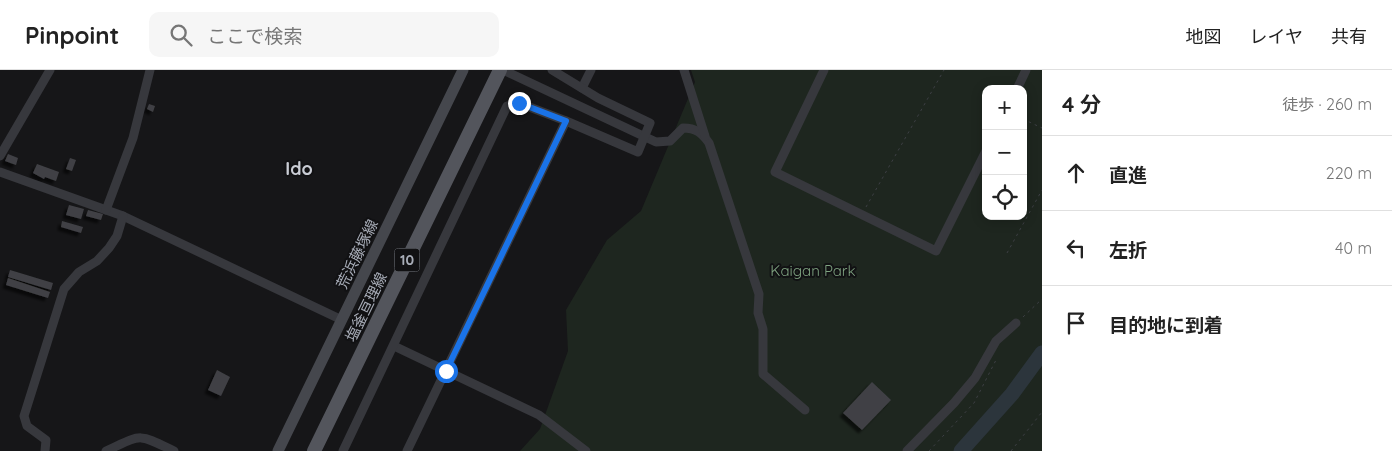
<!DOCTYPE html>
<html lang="ja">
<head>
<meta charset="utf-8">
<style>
	:root { --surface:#fff; --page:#f6f6f6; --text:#222; --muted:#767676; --line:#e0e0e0 }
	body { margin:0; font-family:Quicksand,"Noto Sans JP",sans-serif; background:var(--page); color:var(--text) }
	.controls { position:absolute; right:15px; top:15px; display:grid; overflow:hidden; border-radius:10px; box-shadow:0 2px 12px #0003 }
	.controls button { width:45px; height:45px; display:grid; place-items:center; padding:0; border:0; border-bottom:1px solid var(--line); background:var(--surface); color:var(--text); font:25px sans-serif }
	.stop { position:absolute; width:15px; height:15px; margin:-11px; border:4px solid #1a73e8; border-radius:50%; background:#fff }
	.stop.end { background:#1a73e8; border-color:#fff; box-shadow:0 1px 5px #0008 }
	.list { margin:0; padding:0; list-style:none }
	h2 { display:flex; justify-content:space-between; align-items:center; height:65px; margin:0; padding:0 20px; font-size:21px }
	h2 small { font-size:16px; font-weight:400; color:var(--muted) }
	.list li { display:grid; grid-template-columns:32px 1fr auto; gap:15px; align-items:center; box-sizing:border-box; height:75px; padding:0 20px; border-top:1px solid var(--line) }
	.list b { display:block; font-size:19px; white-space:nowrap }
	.list em { font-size:16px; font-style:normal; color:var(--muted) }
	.icon { flex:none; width:28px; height:28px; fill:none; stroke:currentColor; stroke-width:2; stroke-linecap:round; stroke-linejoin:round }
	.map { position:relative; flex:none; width:1042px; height:381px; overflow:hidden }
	header { display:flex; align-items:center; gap:30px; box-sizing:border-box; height:70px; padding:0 25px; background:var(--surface); border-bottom:1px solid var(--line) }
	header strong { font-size:24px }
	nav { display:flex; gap:28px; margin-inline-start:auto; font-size:18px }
	.search { width:350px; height:45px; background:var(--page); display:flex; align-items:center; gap:12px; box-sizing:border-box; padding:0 18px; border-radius:10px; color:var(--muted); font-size:19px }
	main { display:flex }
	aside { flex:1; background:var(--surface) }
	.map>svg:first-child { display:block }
</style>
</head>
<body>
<header>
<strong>Pinpoint</strong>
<div class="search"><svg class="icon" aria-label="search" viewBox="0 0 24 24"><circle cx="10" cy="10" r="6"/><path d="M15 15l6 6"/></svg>ここで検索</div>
<nav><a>地図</a><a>レイヤ</a><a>共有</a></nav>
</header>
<main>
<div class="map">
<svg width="1042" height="381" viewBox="0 0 1042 381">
	<defs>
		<filter id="shadow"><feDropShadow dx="-3.5" dy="3.5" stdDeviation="1" flood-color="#0009"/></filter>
	</defs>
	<rect width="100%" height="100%" fill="#161618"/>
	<path fill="#1e261f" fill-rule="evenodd" d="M691 0H1042V381H520L540 359 568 281 566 240 607 170 641 141 695 12ZM986 19H1023V146H986Z"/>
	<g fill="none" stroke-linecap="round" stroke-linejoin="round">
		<path stroke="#2c353c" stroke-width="15" d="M961 381 1012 324 1042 283"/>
	</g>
	<g fill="#404145" filter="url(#shadow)">
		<path d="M149 34 155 36 153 42 147 39Z"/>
		<path d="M8 84 18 88 16 95 5 91Z"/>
		<path d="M70 88 76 90 72 101 66 99Z"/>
		<path d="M37 94 59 102 56 111 45 107 44 109 33 103Z"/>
		<path d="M69 135 84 139 81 149 66 145Z"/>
		<path d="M88 140 103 144 101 150 86 146Z"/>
		<path d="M62 151 83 157 81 163 61 157Z"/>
		<path d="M10 200 53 213 51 220 8 207Z"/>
		<path d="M8 208 50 222 48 228 6 215Z"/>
		<path d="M217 300 230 307 221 326 208 320Z"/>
		<path d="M872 312 891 330 862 360 843 343Z"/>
	</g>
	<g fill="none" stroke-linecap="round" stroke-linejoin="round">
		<g stroke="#3d3f44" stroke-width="1" stroke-dasharray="2.5 4" stroke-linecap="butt">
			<path d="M1023 49 1042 58"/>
			<path d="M866 137 944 0"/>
			<path d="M1007 183 1042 120"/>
			<path d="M1023 247 1042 229"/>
			<path d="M929 381 974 333 996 290"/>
			<path d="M1011 381 1042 342"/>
		</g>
		<g stroke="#37383d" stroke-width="9">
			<path d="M503 0 656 72 670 71 683 58C696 58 702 63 709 73L759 224 758 243 763 259V304L805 340"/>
			<path d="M684 0 705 66"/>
			<path d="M824 0 775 102 936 181 986 81"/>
			<path d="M582 18 591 0"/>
			<path d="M1017 19 1026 0"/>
			<path d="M0 86 50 0"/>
			<path d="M0 102 123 146 342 250"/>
			<path d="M106 140 133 68 150 0"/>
			<path d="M394 276 539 345 586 381"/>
			<path d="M45 381 46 370 27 356 24 346 64 219 79 202 97 191 109 178 117 166 123 146"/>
			<path d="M106 381C143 364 137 363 174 381"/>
			<path d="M343 381 507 36 519 33 566 51 638 82 650 53 598 28 552 0"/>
			<path d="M407 381 566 51"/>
			<path d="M907 381 954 333 975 308 996 271 1016 253"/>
		</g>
		<path stroke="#45474d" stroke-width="11" d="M278 381 463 0"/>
		<path stroke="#53555c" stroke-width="14" d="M314 381 500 0"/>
	</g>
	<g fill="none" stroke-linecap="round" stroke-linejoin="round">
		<path stroke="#1a73e8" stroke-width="6" d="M446 301 566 51 519 33"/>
	</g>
	<g text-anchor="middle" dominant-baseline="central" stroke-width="4" stroke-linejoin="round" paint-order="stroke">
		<rect fill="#111113" stroke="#7b7e86" stroke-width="1" x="394.5" y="178.5" width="25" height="23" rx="4"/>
		<g font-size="14" font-weight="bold" fill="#a8adb8">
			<text x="407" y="190">10</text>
		</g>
		<g font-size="15" fill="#a8adb8" stroke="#111113">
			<text transform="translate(357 184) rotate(-64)">荒浜藤塚線</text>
			<text transform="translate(366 237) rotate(-64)">塩釜亘理線</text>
		</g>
		<g font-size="15" fill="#7fa381" stroke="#111113">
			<text x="813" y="200">Kaigan Park</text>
		</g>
		<g font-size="18" font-weight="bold" fill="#c9ccd4" stroke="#111113">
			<text x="299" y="98">Ido</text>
		</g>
	</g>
</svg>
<div class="controls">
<button>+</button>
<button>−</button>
<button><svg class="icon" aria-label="locate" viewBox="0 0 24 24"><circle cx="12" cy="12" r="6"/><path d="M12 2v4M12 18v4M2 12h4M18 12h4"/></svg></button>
</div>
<div class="stop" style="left:446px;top:301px"></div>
<div class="stop end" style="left:519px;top:33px"></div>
</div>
<aside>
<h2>4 分<small>徒歩 · 260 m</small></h2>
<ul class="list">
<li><svg class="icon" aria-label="ahead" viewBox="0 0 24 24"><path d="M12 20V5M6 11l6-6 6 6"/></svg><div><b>直進</b></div><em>220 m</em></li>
<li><svg class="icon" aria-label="left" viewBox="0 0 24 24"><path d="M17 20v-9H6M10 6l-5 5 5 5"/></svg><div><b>左折</b></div><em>40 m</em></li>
<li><svg class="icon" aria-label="arrive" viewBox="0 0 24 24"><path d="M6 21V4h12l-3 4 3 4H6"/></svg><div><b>目的地に到着</b></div></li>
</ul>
</aside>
</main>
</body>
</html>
